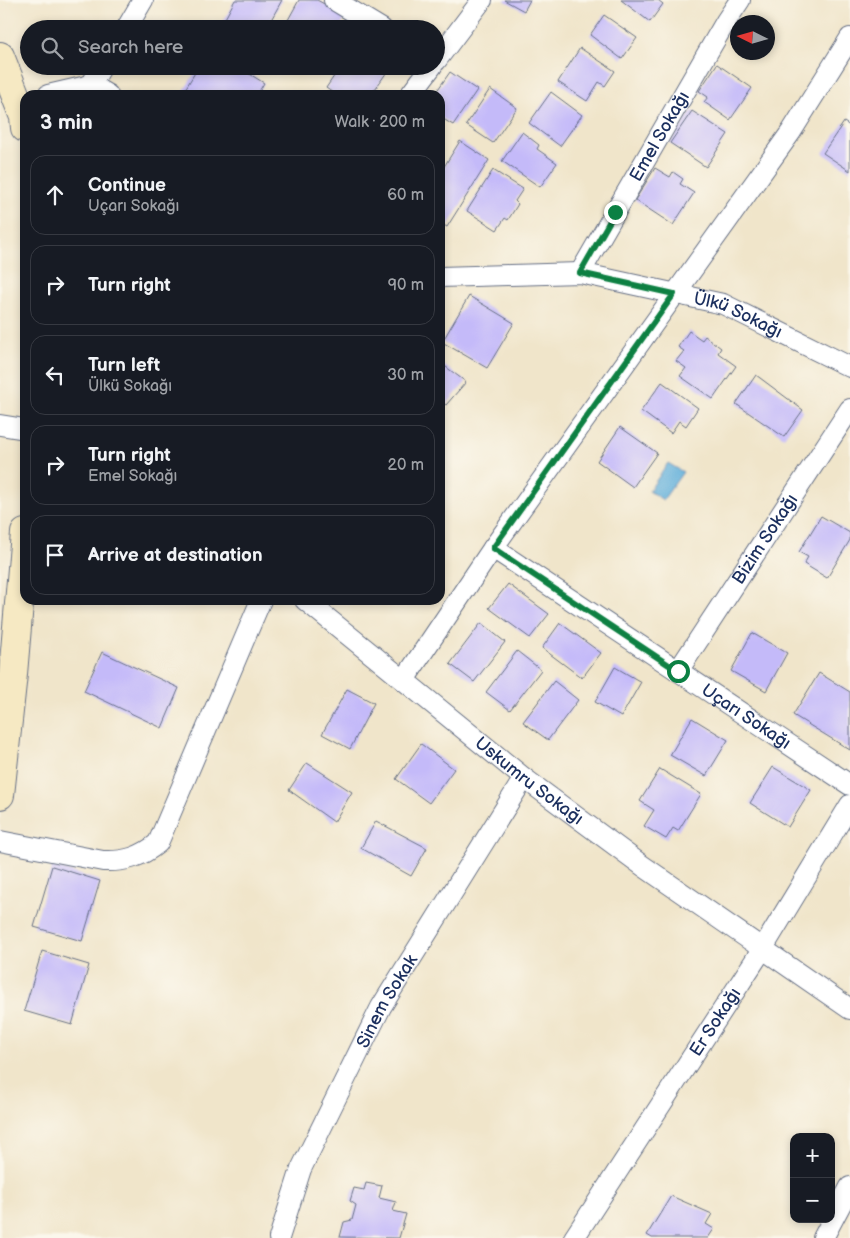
<!DOCTYPE html>
<html lang="en">
<head>
<meta charset="utf-8">
<style>
	:root { --surface:#171b24; --page:#20242c; --text:#f1f3f6; --muted:#9ea1a6; --line:#363941 }
	body { margin:0; font-family:"Balsamiq Sans",sans-serif; background:var(--page); color:var(--text) }
	.controls { position:absolute; right:15px; bottom:15px; display:grid; overflow:hidden; border-radius:10px; box-shadow:0 2px 8px #0003 }
	.controls button { width:45px; height:45px; display:grid; place-items:center; padding:0; border:0; border-bottom:1px solid var(--line); background:var(--surface); color:var(--text); font:25px sans-serif }
	.compass { position:absolute; left:730px; top:15px; width:45px; height:45px; border-radius:50%; background:var(--surface); box-shadow:0 2px 8px #0003; rotate:275deg }
	.stop { position:absolute; width:15px; height:15px; margin:-11px; border:4px solid #0b8043; border-radius:50%; background:#fff }
	.stop.end { background:#0b8043; border-color:#fff; box-shadow:0 1px 5px #0008 }
	.list { margin:0; padding:0; list-style:none }
	h2 { display:flex; justify-content:space-between; align-items:center; height:65px; margin:0; padding:0 20px; font-size:21px }
	h2 small { font-size:16px; font-weight:400; color:var(--muted) }
	.list li { display:grid; grid-template-columns:32px 1fr auto; gap:15px; align-items:center; box-sizing:border-box; height:80px; margin:0 10px 10px; padding:0 10px; border:1px solid var(--line); border-radius:15px }
	.list b { display:block; font-size:19px; white-space:nowrap }
	.list p { margin:0; font-size:16px; white-space:nowrap; color:var(--muted) }
	.list em { font-size:16px; font-style:normal; color:var(--muted) }
	.icon { flex:none; width:28px; height:28px; fill:none; stroke:currentColor; stroke-width:2; stroke-linecap:round; stroke-linejoin:round }
	.map { position:relative; flex:none; width:850px; height:1238px; overflow:hidden }
	.search { position:absolute; background:var(--surface); box-shadow:0 2px 8px #0003; left:20px; top:20px; width:425px; height:55px; display:flex; align-items:center; gap:12px; box-sizing:border-box; padding:0 18px; border-radius:28px; color:var(--muted); font-size:19px }
	.panel { position:absolute; background:var(--surface); box-shadow:0 2px 8px #0003; left:20px; top:90px; width:425px; height:515px; border-radius:15px }
	.map>svg:first-child { display:block }
</style>
</head>
<body>
<div class="map">
<svg width="850" height="1238" viewBox="0 0 850 1238">
	<rect width="100%" height="100%" fill="#fbf7ec"/>
	<filter id="ink" filterUnits="userSpaceOnUse"><feTurbulence type="fractalNoise" baseFrequency=".02" numOctaves="2"/><feDisplacementMap in="SourceGraphic" scale="10" xChannelSelector="R" yChannelSelector="G"/><feConvolveMatrix kernelMatrix="1 2 1 2 8 2 1 2 1" color-interpolation-filters="sRGB"/></filter>
	<filter id="wash" filterUnits="userSpaceOnUse"><feTurbulence type="fractalNoise" baseFrequency=".0096" numOctaves="4" result="noise"/><feDisplacementMap in="SourceGraphic" scale="20" xChannelSelector="R" yChannelSelector="G"/><feGaussianBlur stdDeviation="1.12" result="paint"/><feColorMatrix in="noise" values="0 0 0 0 0 0 0 0 0 0 0 0 0 0 0 0 0 1.4 0 .05"/><feComposite in="paint" operator="in"/></filter>
	<g filter="url(#wash)">
		<rect width="100%" height="100%" fill="#f0e5ca"/>
		<path fill="#60afda" stroke="#3e6f9c" d="M668 463 683 472 663 500 649 491Z"/>
		<g id="blocks">
			<g fill="#c4baf9">
				<path d="M235 0H282L266 29H226L221 26Z"/>
				<path d="M299 0H317L346 16 339 29H283Z"/>
				<path d="M504 0H530L524 11Z"/>
				<path d="M621 0H658L663 4 650 22Z"/>
				<path d="M604 15 637 38 622 59 590 35Z"/>
				<path d="M580 48 615 71 605 86 599 82 587 101 558 82Z"/>
				<path d="M717 64 752 88 730 120 704 102 708 97 699 91Z"/>
				<path d="M199 66H237L264 83 257 95H190L184 91Z"/>
				<path d="M341 66H391L371 95H336L326 88Z"/>
				<path d="M450 72 477 90 453 125 440 117V95H434Z"/>
				<path d="M490 89 517 108 493 143 466 125Z"/>
				<path d="M551 92 582 115 560 146 529 123Z"/>
				<path d="M692 111 728 134 706 167 670 143Z"/>
				<path d="M844 122 850 126V171L823 153Z"/>
				<path d="M522 132 539 145 537 149 557 163 540 187 502 161Z"/>
				<path d="M460 141 489 160 447 227 440 223V173Z"/>
				<path d="M655 168 670 177 673 172 683 179 680 184 694 193 673 225 635 200Z"/>
				<path d="M493 170 523 189 515 201 518 204 508 220 505 218 497 230 467 211Z"/>
				<path d="M469 296 514 323 487 368 442 342Z"/>
				<path d="M689 331 702 340 705 336 721 348 718 353 736 366 713 399 680 376 686 368 676 361 684 351 678 347Z"/>
				<path d="M442 364 466 382 446 405 440 401V366Z"/>
				<path d="M756 375 803 410 784 437 736 404Z"/>
				<path d="M662 382 698 408 686 426 679 421 671 433 641 411Z"/>
				<path d="M620 427 657 453 633 487 597 461Z"/>
				<path d="M821 516 850 533V540L827 578 804 564 808 557 799 552Z"/>
				<path d="M508 584 549 614 530 638 489 608Z"/>
				<path d="M481 623 505 642 474 682 450 664Z"/>
				<path d="M560 623 601 653 582 678 542 648Z"/>
				<path d="M752 633 787 653 766 691 731 671Z"/>
				<path d="M517 651 541 670 510 710 486 692Z"/>
				<path d="M102 652 179 688 162 728 84 691Z"/>
				<path d="M615 667 641 682 621 717 595 702Z"/>
				<path d="M819 673 850 692V750L793 715Z"/>
				<path d="M554 681 578 700 548 740 523 722Z"/>
				<path d="M347 689 374 703 350 749 322 734Z"/>
				<path d="M692 718 728 740 706 776 670 755Z"/>
				<path d="M421 744 454 769 429 803 396 779Z"/>
				<path d="M307 763 352 792 334 822 289 790Z"/>
				<path d="M773 767 811 790 788 827 750 803Z"/>
				<path d="M660 769 701 794 678 831 673 828 666 839 644 826 654 810 640 801Z"/>
				<path d="M376 821 427 848 411 876 361 848Z"/>
				<path d="M52 866 100 881 82 941 34 927Z"/>
				<path d="M42 951 89 965 72 1025 24 1011Z"/>
				<path d="M366 1183 382 1186 379 1198 396 1202 393 1211 406 1214 399 1238 340 1237 344 1222 352 1220 356 1205 350 1201 354 1188 364 1190Z"/>
				<path d="M671 1196 712 1214 706 1224 714 1229 708 1238H652L647 1235Z"/>
			</g>
		</g>
	</g>
	<g filter="url(#ink)">
		<use href="#blocks" fill-opacity="0" stroke="#666f84" stroke-width="1"/>
		<g fill="none" stroke-linecap="round" stroke-linejoin="round">
			<g stroke="#666f84" stroke-width="22">
				<g id="minor">
					<path d="M334 0 382 29"/>
					<path d="M126 29 143 0"/>
					<path d="M436 61 482 0"/>
					<path d="M91 85 102 66"/>
					<path d="M48 95 91 85 108 95"/>
					<path d="M410 95 432 66"/>
					<path id="s1" d="M580 273 726 21 740 0"/>
					<path id="s2" d="M440 277 580 273 723 304 850 367"/>
					<path d="M0 425 25 429"/>
					<path id="s3" d="M493 548 850 785"/>
					<path id="s4" d="M305 600 524 778 643 866 850 1009"/>
					<path id="s5" d="M678 671 850 409"/>
					<path d="M404 680 493 548 791 132 850 38"/>
					<path d="M0 841 103 861C125 862 141 857 158 843L261 600"/>
					<path id="s6" d="M279 1238 301 1169 381 1007 524 778"/>
					<path id="s7" d="M574 1238 763 948 850 805"/>
					<path d="M823 1238 850 1187"/>
				</g>
			</g>
			<g stroke="#666f84" stroke-width="30">
				<g id="secondary">
					<path d="M0 56 24 117 25 128"/>
					<path d="M0 795 13 674 25 533"/>
				</g>
			</g>
			<use href="#minor" stroke="#fff" stroke-width="20"/>
			<use href="#secondary" stroke="#f6e9c3" stroke-width="28"/>
		</g>
	</g>
	<g fill="none" stroke-linecap="round" stroke-linejoin="round" filter="url(#ink)">
		<path stroke="#0b8043" stroke-width="6" d="M615 212 580 273 674 294 493 548 678 671"/>
	</g>
	<g text-anchor="middle" dominant-baseline="central" stroke-width="5" stroke-linejoin="round" paint-order="stroke">
		<g font-size="18" fill="#1b2f5e" stroke="#fbf7ec">
			<text stroke="none"><textPath href="#s1" startOffset="158">Emel Sokağı</textPath></text>
			<text stroke="none"><textPath href="#s2" startOffset="304">Ülkü Sokağı</textPath></text>
			<text stroke="none"><textPath href="#s5" startOffset="158">Bizim Sokağı</textPath></text>
			<text stroke="none"><textPath href="#s3" startOffset="304">Uçarı Sokağı</textPath></text>
			<text stroke="none"><textPath href="#s4" startOffset="288">Uskumru Sokağı</textPath></text>
			<text stroke="none"><textPath href="#s6" startOffset="261">Sinem Sokak</textPath></text>
			<text stroke="none"><textPath href="#s7" startOffset="258">Er Sokağı</textPath></text>
		</g>
	</g>
</svg>
<div class="controls">
<button>+</button>
<button>−</button>
</div>
<svg class="compass" viewBox="-18 -18 36 36"><path d="M0-13l5 13h-10z" fill="#e53935"/><path d="M0 13l5-13h-10z" fill="#9ea1a6"/></svg>
<div class="stop" style="left:678px;top:671px"></div>
<div class="stop end" style="left:615px;top:212px"></div>
<div class="search"><svg class="icon" aria-label="search" viewBox="0 0 24 24"><circle cx="10" cy="10" r="6"/><path d="M15 15l6 6"/></svg>Search here</div>
<section class="panel">
<h2>3 min<small>Walk · 200 m</small></h2>
<ul class="list">
<li><svg class="icon" aria-label="ahead" viewBox="0 0 24 24"><path d="M12 20V5M6 11l6-6 6 6"/></svg><div><b>Continue</b><p>Uçarı Sokağı</p></div><em>60 m</em></li>
<li><svg class="icon" aria-label="right" viewBox="0 0 24 24"><path d="M7 20v-9h11M14 6l5 5-5 5"/></svg><div><b>Turn right</b></div><em>90 m</em></li>
<li><svg class="icon" aria-label="left" viewBox="0 0 24 24"><path d="M17 20v-9H6M10 6l-5 5 5 5"/></svg><div><b>Turn left</b><p>Ülkü Sokağı</p></div><em>30 m</em></li>
<li><svg class="icon" aria-label="right" viewBox="0 0 24 24"><path d="M7 20v-9h11M14 6l5 5-5 5"/></svg><div><b>Turn right</b><p>Emel Sokağı</p></div><em>20 m</em></li>
<li><svg class="icon" aria-label="arrive" viewBox="0 0 24 24"><path d="M6 21V4h12l-3 4 3 4H6"/></svg><div><b>Arrive at destination</b></div></li>
</ul>
</section>
</div>
</body>
</html>
